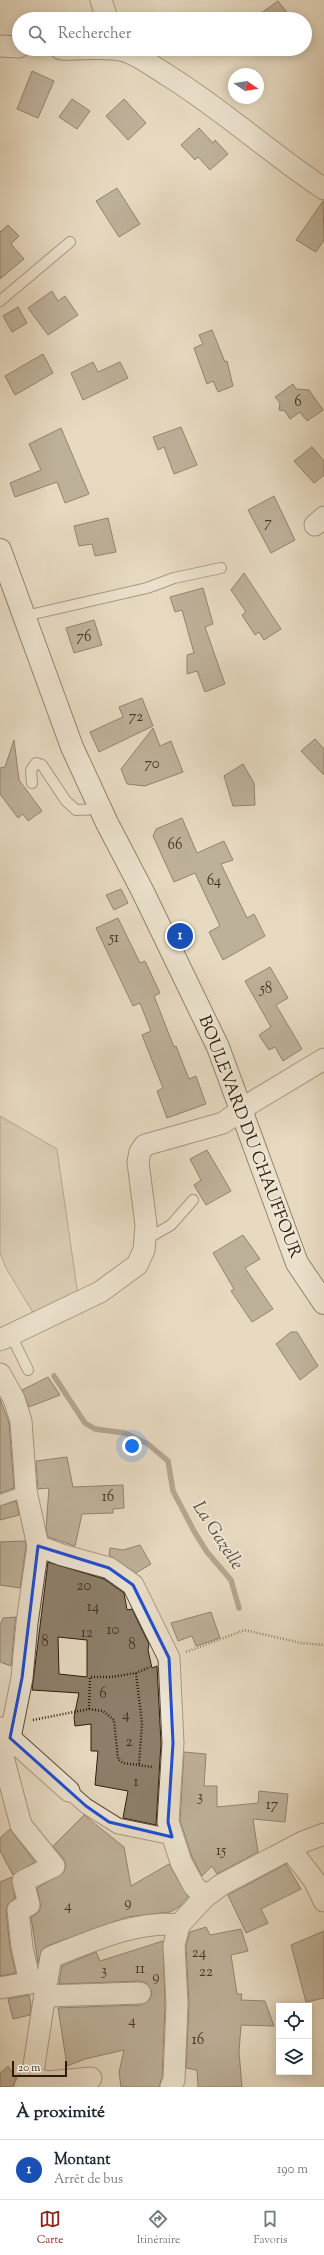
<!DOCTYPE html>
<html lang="fr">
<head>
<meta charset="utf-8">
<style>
	:root { --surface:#fff; --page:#f2f2f3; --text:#1f2937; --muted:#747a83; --line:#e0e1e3; --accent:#8f2418 }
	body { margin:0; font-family:"Sorts Mill Goudy",serif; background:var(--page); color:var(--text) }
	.controls { position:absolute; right:12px; bottom:12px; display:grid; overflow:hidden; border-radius:0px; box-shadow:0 2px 10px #0003 }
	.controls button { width:36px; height:36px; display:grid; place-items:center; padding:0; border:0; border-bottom:1px solid var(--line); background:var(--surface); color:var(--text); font:20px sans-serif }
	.compass { position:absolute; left:228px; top:68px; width:36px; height:36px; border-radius:50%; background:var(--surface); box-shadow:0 2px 10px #0003; rotate:102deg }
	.scale { position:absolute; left:12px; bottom:10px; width:55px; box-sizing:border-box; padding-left:4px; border:2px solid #2c1c0b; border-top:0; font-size:11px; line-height:14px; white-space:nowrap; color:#2c1c0b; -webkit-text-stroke:3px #efe7d7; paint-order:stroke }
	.you { position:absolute; left:132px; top:1446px; width:14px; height:14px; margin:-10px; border:3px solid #fff; border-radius:50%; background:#1a73e8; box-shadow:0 0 0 6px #1a73e833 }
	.badge { display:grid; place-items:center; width:26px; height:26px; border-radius:50%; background:var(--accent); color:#fff; font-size:13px; font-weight:700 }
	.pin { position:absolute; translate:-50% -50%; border:2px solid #fff; box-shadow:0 1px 4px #0006 }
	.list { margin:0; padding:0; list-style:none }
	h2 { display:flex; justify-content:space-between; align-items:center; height:52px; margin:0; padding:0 16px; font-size:17px }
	h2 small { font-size:13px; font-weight:400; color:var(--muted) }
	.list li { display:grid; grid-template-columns:26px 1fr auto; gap:12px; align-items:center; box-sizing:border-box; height:60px; padding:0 16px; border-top:1px solid var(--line) }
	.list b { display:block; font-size:15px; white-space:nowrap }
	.list p { margin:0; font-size:13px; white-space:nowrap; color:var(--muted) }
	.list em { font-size:13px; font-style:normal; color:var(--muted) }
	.icon { flex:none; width:22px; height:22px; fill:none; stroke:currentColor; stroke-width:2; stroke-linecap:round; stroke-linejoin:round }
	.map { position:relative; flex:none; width:324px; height:2087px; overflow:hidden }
	.search { position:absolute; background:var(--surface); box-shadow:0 2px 10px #0003; left:12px; right:12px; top:12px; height:44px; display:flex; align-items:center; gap:10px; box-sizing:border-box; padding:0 14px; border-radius:22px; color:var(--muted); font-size:15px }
	.sheet { height:112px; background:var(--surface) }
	nav { display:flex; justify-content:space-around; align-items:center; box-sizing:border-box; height:56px; border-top:1px solid var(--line); background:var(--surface); font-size:11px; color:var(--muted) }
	nav a { display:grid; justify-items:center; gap:2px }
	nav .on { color:var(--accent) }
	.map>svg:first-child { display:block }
</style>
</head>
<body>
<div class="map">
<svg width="324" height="2087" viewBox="0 0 324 2087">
	<rect width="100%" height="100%" fill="#e7dac1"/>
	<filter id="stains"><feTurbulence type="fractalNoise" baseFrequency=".005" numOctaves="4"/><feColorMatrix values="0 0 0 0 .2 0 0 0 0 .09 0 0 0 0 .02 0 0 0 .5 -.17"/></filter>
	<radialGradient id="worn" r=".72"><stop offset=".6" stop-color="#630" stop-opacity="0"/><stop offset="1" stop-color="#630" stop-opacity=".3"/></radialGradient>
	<path fill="#c7baa2" stroke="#7a6b56" d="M0 1116 57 1149 78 1295 35 1316 6 1268 0 1253Z"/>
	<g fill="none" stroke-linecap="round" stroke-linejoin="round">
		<path stroke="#766753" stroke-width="5.5" d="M54 1376 85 1423 95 1429 125 1433 148 1444 168 1461 173 1491 194 1531 207 1552 231 1580 239 1608"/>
	</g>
	<g fill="#8d7f6a" stroke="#2c1c0b" fill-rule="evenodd">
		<path d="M278 1 292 19H253Z"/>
		<path d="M32 71 54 81 38 118 17 109Z"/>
		<path d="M72 99 90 111 77 129 59 117Z"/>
		<path d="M124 99 146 123 128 140 106 116Z"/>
		<path d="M199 128 213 143 215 140 228 154 210 170 198 157 195 160 181 145Z"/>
		<path d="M117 188 140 224 119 237 96 201Z"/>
		<path d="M323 201 324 240 316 252 296 240Z"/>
		<path d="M8 225 19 236 11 244 24 259 0 279V232Z"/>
		<path d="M52 291 58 301 65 296 78 315 48 335 28 308Z"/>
		<path d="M18 307 27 323 12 332 3 316Z"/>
		<path d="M212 330 225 362 227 361 233 386 218 392 213 381 207 384 194 348 203 344 199 335Z"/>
		<path d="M43 354 53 373 15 395 5 376Z"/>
		<path d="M93 362 98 372 120 362 128 378 83 400 71 373Z"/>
		<path d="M293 384 296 389 309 390 323 410 307 421 300 412 290 419 285 411 279 410 280 403 275 397Z"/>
		<path d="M181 427 197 465 174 474 164 447 158 450 153 437Z"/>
		<path d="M61 428 89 494 65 503 57 482 15 497 10 483 41 470 29 444Z"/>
		<path d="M312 447 324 461V475L314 483 294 461Z"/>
		<path d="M274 496 295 540 271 553 248 510Z"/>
		<path d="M108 518 116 552 95 556 92 544 79 546 74 526Z"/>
		<path d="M244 573 281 629 264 640 259 632 255 635 242 615 246 612 231 590Z"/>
		<path d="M203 588 213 624 205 627 225 684 205 692 197 671 187 674V655L194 653 182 610 175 612 170 597Z"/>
		<path d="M94 620 102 645 74 653 66 628Z"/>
		<path d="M142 698 153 726 99 752 90 732 123 717 119 707Z"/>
		<path d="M153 728 160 746 171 741 183 772 145 786 127 784 121 769Z"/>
		<path d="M315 739 324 749V775L301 751Z"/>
		<path d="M14 740 19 780 42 811 28 821 23 814 18 818 0 794V768L5 767Z"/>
		<path d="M243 764 254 783 255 805 233 806 224 776Z"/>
		<path d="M182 818 197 853 224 841 233 860 221 864 247 918 254 914 265 936 223 960 209 932 220 926 195 873 174 882 153 836 156 829Z"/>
		<path d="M121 889 128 903 114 910 106 895Z"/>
		<path d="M118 918 140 963 145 961 160 993 154 996 174 1047 176 1046 189 1079 196 1076 206 1104 167 1118 157 1091 163 1088 142 1035 151 1031 140 1003 133 1006 96 928Z"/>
		<path d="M270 967 288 998 276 1005 302 1049 283 1061 275 1047 269 1050 259 1035 271 1027 245 981Z"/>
		<path d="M207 1150 231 1191 206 1205 194 1185 201 1180 190 1159Z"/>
		<path d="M243 1235 260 1259 245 1268 273 1309 252 1322 231 1291 234 1289 213 1253Z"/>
		<path d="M291 1332H297L318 1366 300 1380 276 1344Z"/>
		<path d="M48 1377 60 1395 29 1407 22 1390Z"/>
		<path d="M0 1399 9 1423 14 1488 0 1493Z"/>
		<path d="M67 1457 73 1487 123 1485 124 1508 113 1509V1513L82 1514 75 1546 48 1537 46 1528 49 1488 38 1489 36 1461Z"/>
		<path d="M16 1501 19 1515 0 1520V1506Z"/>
		<path d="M25 1541 26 1546 20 1588 0 1585V1542Z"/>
		<path d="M140 1545 151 1564 136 1573 109 1555 110 1548 123 1550Z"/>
		<path d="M48 1562 104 1579 124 1593 127 1610 132 1609 149 1644 148 1650 152 1668 157 1666 161 1743 156 1825 123 1818 128 1791 95 1785 98 1751H91V1724L75 1726 74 1717 79 1693 32 1690ZM58 1637 87 1640V1677L59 1674Z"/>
		<path d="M211 1612 220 1638 196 1646 192 1636 178 1641 171 1623Z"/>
		<path d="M16 1617 15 1622 11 1666 0 1662V1625L3 1618Z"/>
		<path d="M184 1752 206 1754 204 1786H217V1807L258 1803 259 1791 288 1794 285 1822 253 1819 258 1852 217 1874 212 1866 202 1876 192 1857 180 1820Z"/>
		<path d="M84 1815 124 1847 131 1886 169 1864 188 1897 179 1907 170 1912 127 1917 47 1946 42 1950 38 1963 31 1917 38 1913 41 1907 37 1888 64 1872 66 1866 64 1859 53 1846Z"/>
		<path d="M10 1829 35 1862 13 1875 0 1851V1838Z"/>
		<path d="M286 1864 301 1889 261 1909 268 1923 246 1933 228 1895Z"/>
		<path d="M12 1877 15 1898 8 1904 6 1911 10 1948 16 1973 0 1976V1882Z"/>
		<path d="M206 1927 210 1935 241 1929 248 1951 231 1955 237 1994H242L241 2000 265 2001 274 2026 241 2025 239 2052 242 2087H198L197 2070 186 2068 189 2003 186 1946 190 1932Z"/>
		<path d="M324 1931V1998L306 2002 291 1945Z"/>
		<path d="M163 1941 165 2004 162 2077 159 2087H121L119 2072 124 2050 85 2059 67 2066 58 2008 141 2005 150 1999 152 1992 146 1983 140 1981 59 1984 62 1966 96 1952 100 1961Z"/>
		<path d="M29 1995 31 2005 30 2015 13 2019 8 1999Z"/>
		<path d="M8 2066 16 2078 13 2086 0 2087V2073Z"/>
	</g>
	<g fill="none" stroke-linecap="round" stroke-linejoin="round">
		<g stroke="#5b4c38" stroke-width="12">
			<g id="service">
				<path d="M0 301 70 242"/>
				<path d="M25 616 147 588 174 578 221 568"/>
				<path d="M32 783 31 770 36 763 42 765 66 801 76 810 101 809"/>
				<path d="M145 1240 171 1225 193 1200"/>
				<path d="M11 1335 28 1370"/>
				<path d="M0 1500 26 1491"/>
			</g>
		</g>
		<g stroke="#5b4c38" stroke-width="17">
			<path id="pedestrian" d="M69 1791 86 1806 118 1826 172 1837"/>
		</g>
		<g stroke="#5b4c38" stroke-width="23">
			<g id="minor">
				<path d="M101 0 107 19"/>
				<path d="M0 46 19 47"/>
				<path d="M61 49C82 50 105 46 125 51 140 56 154 67 167 75 222 109 270 153 324 189"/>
				<path d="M315 525 324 517"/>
				<path d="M0 1340 100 1292 137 1265 144 1250 146 1225 138 1162 140 1152 145 1145 223 1123 251 1103 324 1059"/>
				<path d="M0 1374 14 1399 21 1421 26 1491 38 1546 27 1623 22 1678 10 1738 3 1757 0 1758"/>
				<path d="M38 1546 62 1555 109 1568 133 1585 169 1658 173 1743 168 1822 181 1862 194 1886 205 1897"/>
				<path d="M2 1728 10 1738 69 1791"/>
				<path d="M3 1757 21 1825 54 1866 23 1881 29 1905 18 1910 22 1947 30 1983"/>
				<path d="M290 1849 314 1880 324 1901"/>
				<path d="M0 1988 47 1980 51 1957C91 1942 136 1920 179 1925"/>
				<path d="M45 1996 140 1993"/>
				<path d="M31 2077 48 2082 91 2078"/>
				<path d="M25 2087 33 2072 47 1980"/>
				<path d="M171 2087 174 2080 177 2004 174 1945 179 1925 205 1897 221 1885 303 1842 324 1834"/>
			</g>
		</g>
		<g stroke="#2c1c0b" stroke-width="24">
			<path id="secondary" d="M0 550 72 747 107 823 142 890 218 1047 297 1263 324 1303"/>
		</g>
		<g stroke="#2c1c0b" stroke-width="2.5" stroke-dasharray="1 2" stroke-linecap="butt">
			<path d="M186 1652 245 1630 301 1643 324 1645"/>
			<path d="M136 1673 142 1723 139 1765"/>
			<path d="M89 1709 90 1677H111L136 1673 150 1667"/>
			<path d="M33 1720 89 1709 103 1711 114 1720 118 1759 123 1763 153 1767"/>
		</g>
		<use href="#service" stroke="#efe7d7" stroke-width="10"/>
		<use href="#pedestrian" stroke="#efe7d7" stroke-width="15"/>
		<use href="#minor" stroke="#efe7d7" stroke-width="21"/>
		<use href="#secondary" stroke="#efe7d7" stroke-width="22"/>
	</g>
	<path d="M0 0H324V2087H0ZM38 1546 109 1568 133 1585 169 1658 173 1743 168 1822 172 1837 109 1822 86 1806 10 1738 22 1678Z" fill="#e7dac1" fill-opacity=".55" fill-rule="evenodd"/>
	<path fill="none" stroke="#1d4ed8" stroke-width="3" stroke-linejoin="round" d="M38 1546 109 1568 133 1585 169 1658 173 1743 168 1822 172 1837 109 1822 86 1806 10 1738 22 1678Z"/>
	<g text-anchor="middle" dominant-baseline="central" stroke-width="4" stroke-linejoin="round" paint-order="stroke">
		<g font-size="15" fill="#443523">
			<text x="298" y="402">6</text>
			<text x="268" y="523">7</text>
			<text x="84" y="637">76</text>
			<text x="136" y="717">72</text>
			<text x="152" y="764">70</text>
			<text x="175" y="845">66</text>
			<text x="214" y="881">64</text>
			<text x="114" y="938">51</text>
			<text x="266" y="989">58</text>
			<text x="108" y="1497">16</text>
			<text x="84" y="1586">20</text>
			<text x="93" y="1607">14</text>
			<text x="113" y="1630">10</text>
			<text x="87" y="1633">12</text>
			<text x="45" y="1642">8</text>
			<text x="132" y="1645">8</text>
			<text x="103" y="1694">6</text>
			<text x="126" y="1715">4</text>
			<text x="129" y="1742">2</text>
			<text x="136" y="1782">1</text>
			<text x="200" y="1797">3</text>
			<text x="272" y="1805">17</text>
			<text x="221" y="1851">15</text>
			<text x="128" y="1903">9</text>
			<text x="68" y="1906">4</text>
			<text x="199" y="1953">24</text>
			<text x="140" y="1969">11</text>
			<text x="104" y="1971">3</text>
			<text x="206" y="1972">22</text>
			<text x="156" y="1977">9</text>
			<text x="132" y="2021">4</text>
			<text x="198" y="2040">16</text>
		</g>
		<g font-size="17" fill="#2c1c0b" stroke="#efe7d7">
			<text transform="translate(249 1137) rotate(69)">BOULEVARD DU CHAUFFOUR</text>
		</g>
		<g font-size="18" font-style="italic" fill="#5d4e3b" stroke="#efe7d7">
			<text transform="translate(217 1536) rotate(57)">La Gazelle</text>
		</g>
	</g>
	<rect width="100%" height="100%" filter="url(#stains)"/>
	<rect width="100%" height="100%" fill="url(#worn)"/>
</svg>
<div class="controls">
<button><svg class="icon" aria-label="locate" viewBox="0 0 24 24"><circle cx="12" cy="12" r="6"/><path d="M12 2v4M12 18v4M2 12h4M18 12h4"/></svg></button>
<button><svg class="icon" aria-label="layers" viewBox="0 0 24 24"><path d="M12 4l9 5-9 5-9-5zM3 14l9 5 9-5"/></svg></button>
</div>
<svg class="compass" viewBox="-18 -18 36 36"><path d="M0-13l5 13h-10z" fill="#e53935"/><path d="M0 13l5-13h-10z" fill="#747a83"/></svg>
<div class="scale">20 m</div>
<div class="you"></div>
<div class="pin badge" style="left:180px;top:936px;background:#1a4fb4">1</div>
<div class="search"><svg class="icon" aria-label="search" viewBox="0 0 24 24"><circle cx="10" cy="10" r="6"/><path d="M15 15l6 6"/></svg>Rechercher</div>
</div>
<section class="sheet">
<h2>À proximité<small></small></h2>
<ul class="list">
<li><span class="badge" style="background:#1a4fb4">1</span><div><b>Montant</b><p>Arrêt de bus</p></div><em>190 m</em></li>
</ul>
</section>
<nav>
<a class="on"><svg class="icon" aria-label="map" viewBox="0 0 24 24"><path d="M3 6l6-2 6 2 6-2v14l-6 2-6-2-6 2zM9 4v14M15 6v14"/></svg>Carte</a>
<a><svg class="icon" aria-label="directions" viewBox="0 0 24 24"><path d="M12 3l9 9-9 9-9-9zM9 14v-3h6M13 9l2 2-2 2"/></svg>Itinéraire</a>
<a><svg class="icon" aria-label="saved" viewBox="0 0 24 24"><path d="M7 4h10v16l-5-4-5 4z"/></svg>Favoris</a>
</nav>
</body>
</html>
